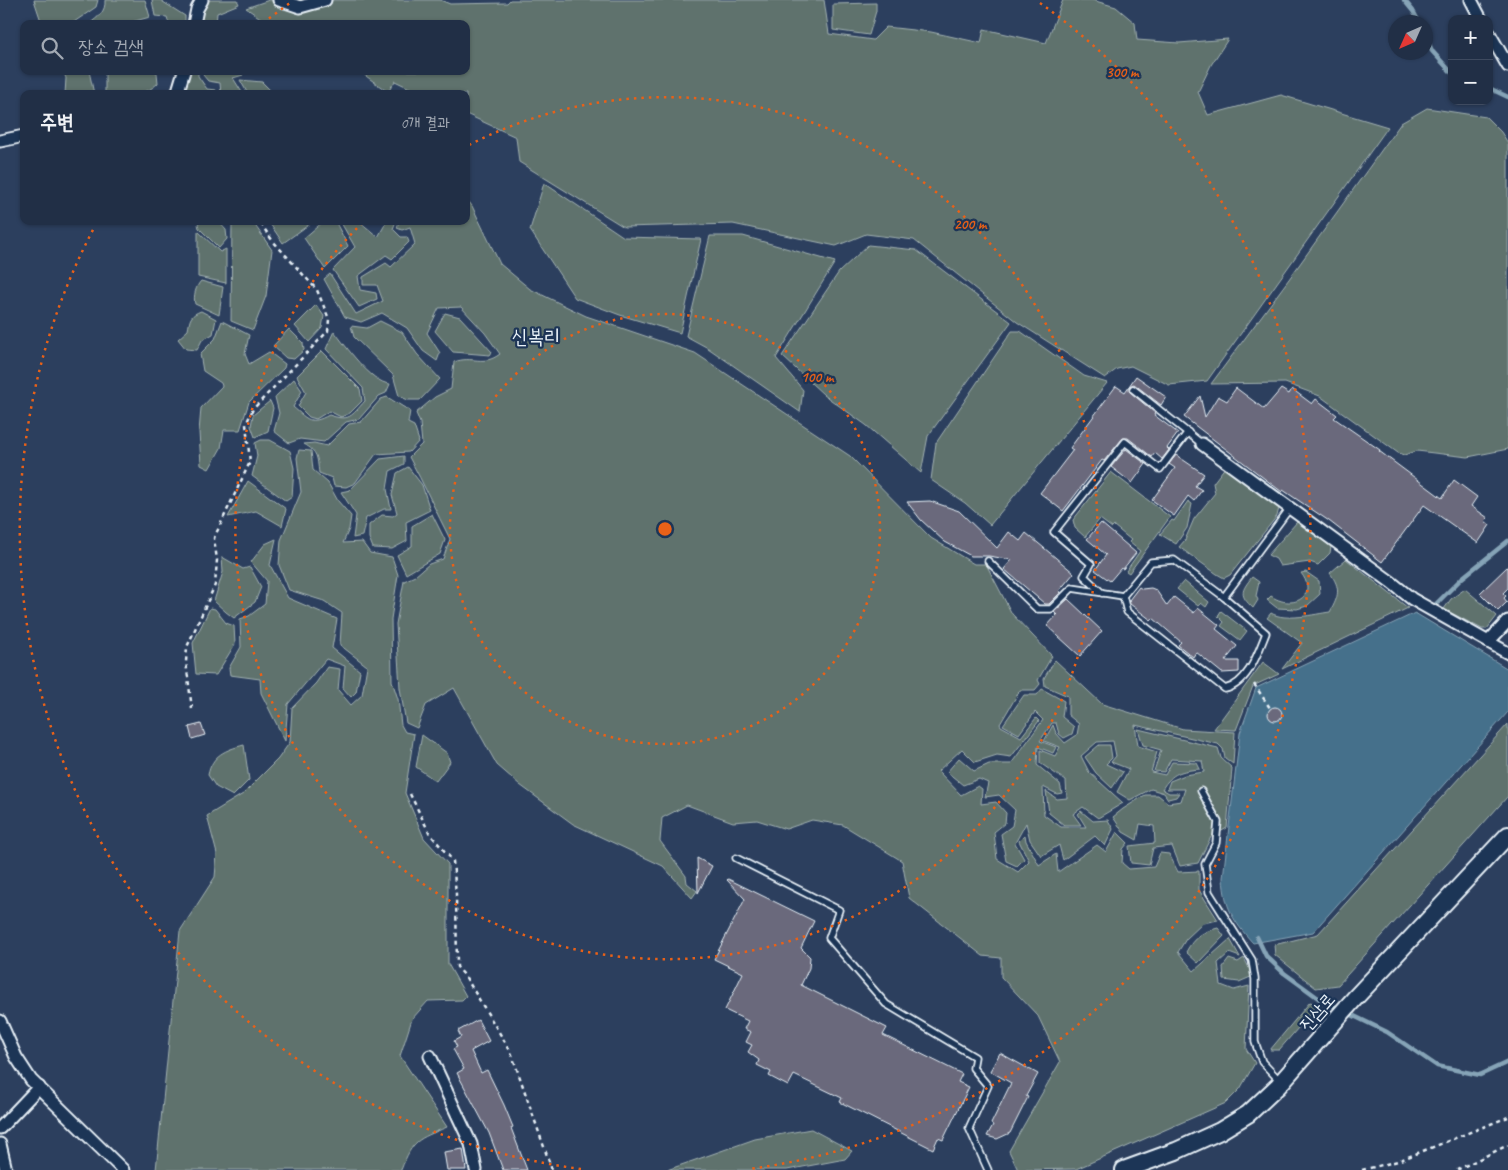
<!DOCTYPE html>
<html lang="ko">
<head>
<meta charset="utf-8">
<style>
	:root { --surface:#212f46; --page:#2d3b51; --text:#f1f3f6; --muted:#a2a9b3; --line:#3e4a5f }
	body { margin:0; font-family:Caveat,"Poor Story",sans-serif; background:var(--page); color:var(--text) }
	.controls { position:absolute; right:15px; top:15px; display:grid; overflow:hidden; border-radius:10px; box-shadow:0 1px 4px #0004 }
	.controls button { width:45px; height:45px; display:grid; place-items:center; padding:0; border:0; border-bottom:1px solid var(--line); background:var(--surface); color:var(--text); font:25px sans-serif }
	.compass { position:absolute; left:1388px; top:15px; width:45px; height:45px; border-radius:50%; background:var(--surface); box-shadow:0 1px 4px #0004; rotate:225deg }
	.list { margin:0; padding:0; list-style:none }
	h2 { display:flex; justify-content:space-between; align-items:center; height:65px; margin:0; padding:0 20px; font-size:21px }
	h2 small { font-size:16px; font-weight:400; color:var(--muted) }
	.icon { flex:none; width:28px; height:28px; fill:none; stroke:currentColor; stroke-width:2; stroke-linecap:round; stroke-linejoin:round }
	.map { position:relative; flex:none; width:1508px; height:1170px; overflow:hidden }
	.search { position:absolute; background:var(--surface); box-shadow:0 1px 4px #0004; left:20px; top:20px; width:450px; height:55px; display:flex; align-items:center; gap:12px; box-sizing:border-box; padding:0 18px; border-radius:10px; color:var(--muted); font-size:19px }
	.panel { position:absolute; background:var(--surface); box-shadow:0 1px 4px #0004; left:20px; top:90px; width:450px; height:135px; border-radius:10px }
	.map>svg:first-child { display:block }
</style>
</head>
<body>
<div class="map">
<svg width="1508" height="1170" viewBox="0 0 1508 1170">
	<rect width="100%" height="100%" fill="#2c3f5e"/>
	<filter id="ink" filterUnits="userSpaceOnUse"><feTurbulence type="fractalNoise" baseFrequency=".02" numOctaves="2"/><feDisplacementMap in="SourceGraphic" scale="10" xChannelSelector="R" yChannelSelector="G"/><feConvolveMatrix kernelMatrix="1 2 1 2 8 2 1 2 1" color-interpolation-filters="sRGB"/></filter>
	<g filter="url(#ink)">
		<g fill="#5e726d" stroke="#a3b2b2">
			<path d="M34 0H98L96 7 71 24H42Z"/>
			<path d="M105 0H145L150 17 124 24H89C98 17 106 12 105 0Z"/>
			<path d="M152 0H160L185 16V24H169L167 17 155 16Z"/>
			<path d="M208 0H237L239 4 217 13 216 24H197Z"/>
			<path d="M269 0H440L450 4 507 3 510 0H824L829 34 873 40 886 27 931 32 981 43 984 29 1046 43 1063 0H1092L1116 7 1135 23 1137 40 1179 43 1228 39 1211 65 1198 92 1208 115 1281 95 1388 127 1207 381 1169 385 1131 366 1117 369 1105 378 1017 322 914 240 866 234 836 246 733 224 624 227 519 162 516 137 466 114V94H422L395 81 388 92 359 71H466V24H269L246 8Z"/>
			<path d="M876 3V11L869 35 833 30V4Z"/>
			<path d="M63 71H89L94 94H65L66 78Z"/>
			<path d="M154 71 157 73 158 83C143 98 125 94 105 94V71Z"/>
			<path d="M189 71H198V76L207 89 216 90 217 94H183Z"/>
			<path d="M204 71H240L243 75 233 78 243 94H221L220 83 208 81 203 75Z"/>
			<path d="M240 80 262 82 274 94H248Z"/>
			<path d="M1427 108 1486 117 1501 132 1508 143V449L1468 457 1417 451 1404 455 1398 453 1320 396 1285 383 1211 384 1289 279 1401 123Z"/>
			<path d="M544 183 624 237 701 239 680 333 620 315 575 298 530 230Z"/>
			<path d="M466 198 472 206 500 264 530 289 586 316 695 353 850 456 931 538 974 564H986L1012 614 1052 656 1038 680 1040 684 1035 690H1020L1000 724 1001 726 1021 737 1036 718 1039 721 1011 757 997 755 975 762 962 749 938 771 961 795 978 786 982 789 981 804 996 802 1006 813 1005 823 994 832 997 859 1018 872 1029 861 1019 841 1025 835 1026 841 1039 865 1056 854 1058 872 1097 845 1106 852 1117 832 1128 843 1123 849 1122 863 1129 869 1154 867 1160 853 1169 854 1178 872 1199 871V890L1218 920 1203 923 1186 939 1178 952 1194 971 1230 939 1240 957 1229 953 1218 963 1221 985 1234 990 1249 986 1246 1049 1255 1063 1240 1089 1226 1103 1076 1169 1018 1170 1009 1151 1060 1062 1038 1016 1001 977V958L983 956 909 898 902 861 843 825 812 820 786 829 757 820 733 822 687 805 662 818 660 841 686 876 687 883 697 891 692 898 663 866 573 824 520 785 497 765 454 688 426 705 417 728 406 723 400 688 396 624 404 581 415 576 429 564 443 559 450 539C436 512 424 484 409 457L422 444 420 423 416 413 435 397 451 389 454 362C473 355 483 367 500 354L485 333 461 307 439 308 427 333 440 353 437 361 423 351 407 328 382 313 361 322 345 317 324 279 330 274 356 314 383 301 377 285H363V277L386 263 391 267 415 244 410 227 402 230 397 228 399 221H466Z"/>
			<path d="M200 221H218L226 230 227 239 219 248 199 228 198 224Z"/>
			<path d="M232 221H252L272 250 266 296 253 330 231 321Z"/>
			<path d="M268 221H314L283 243Z"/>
			<path d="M324 221H335L348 246 325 269 304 238Z"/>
			<path d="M340 221H359L378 237 387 221H396L393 229 401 237H407L409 242 392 259 386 255 358 276 360 290 376 293 377 299 359 307 333 270 355 247Z"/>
			<path d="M198 231 220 252 226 249V283L198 277Z"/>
			<path d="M710 236H743L835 262 776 358 803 390 800 412 708 348 686 336Z"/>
			<path d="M868 245 916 250 1011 322 928 436 921 473 866 425 824 395 782 356 839 272Z"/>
			<path d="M201 281 223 287 219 315 195 304C193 296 196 286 201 281Z"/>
			<path d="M316 305 324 316 322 328 309 342 295 326Z"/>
			<path d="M201 311 216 319 213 334 202 340 197 350 186 349 178 339 188 330C190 319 190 315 201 311Z"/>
			<path d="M445 313 460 317 492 352 490 355 453 352 435 331Z"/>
			<path d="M222 321 249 335 245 354 249 364 269 352 285 364 284 368 249 402 240 430H224L221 448 209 469 201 465 199 432 201 408 222 386 221 383 203 371 200 354 215 339Z"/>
			<path d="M380 321 402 332 417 354 440 379 420 400H408L399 396 393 375 354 337 351 326 367 328Z"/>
			<path d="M289 329 303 343 304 350 294 359 286 358 273 346Z"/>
			<path d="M334 331C345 345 371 383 390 384L386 393 379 396 359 419 346 422 324 442 300 439 289 443 274 431 279 413 275 397 294 379 302 391 293 407C308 420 310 425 329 415 350 422 351 416 365 401L363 388 326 349Z"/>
			<path d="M1012 331H1020L1084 376 1107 383 990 525 965 503 931 480 936 443Z"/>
			<path d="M322 351 360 389 362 401 350 413 341 417 329 411 316 419 309 417 298 406 306 392 297 376Z"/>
			<path d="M387 397 410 411 408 423 414 426 419 441 409 452 376 454 355 483 346 487 334 486 332 478 319 473C317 457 318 452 304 444L314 443 327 446 349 424 361 422 381 399Z"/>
			<path d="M270 401 273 408 268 431 255 437 251 426 253 415Z"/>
			<path d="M261 440H270L290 451 294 468 292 497 286 501 252 476 257 456 255 443Z"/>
			<path d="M299 450 311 451 313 470 328 483 338 501 351 516 349 529 343 543 362 542 370 553 392 557 398 575 391 619 392 681 398 699 401 725 405 732 414 734 405 793 424 838 448 864V964L466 996 462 1000 428 1001 412 1019 400 1056 447 1127C417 1140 413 1139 401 1170H156L180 931 215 877 217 854 207 816 243 794 278 759 290 742 292 708 316 683 327 667 340 669 338 690 351 705 362 695 367 666 340 645 342 613 324 601 289 590 279 565 281 540 301 492 297 458Z"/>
			<path d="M404 456V464L390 471 387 489 391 509H384L366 518 362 536 353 538 356 515 341 492 350 490 380 459Z"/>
			<path d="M1226 466 1276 503 1279 508 1277 516 1230 575 1224 578 1217 574 1179 547 1185 540 1194 519 1215 493 1213 483Z"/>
			<path d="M408 467 422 485 430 510 406 522 407 541 392 549 373 548 369 538V525L382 515 393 516 397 513 392 495 397 473Z"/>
			<path d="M1111 472 1170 517 1129 573 1126 571 1140 551 1129 542 1131 540 1114 526 1112 528 1100 519 1085 537 1075 528 1073 520Z"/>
			<path d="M248 481 286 509 282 526 256 511 228 517Z"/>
			<path d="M1188 501 1192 504 1187 528 1176 544 1160 534 1172 520 1174 521Z"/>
			<path d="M432 514 445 540 440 554 406 574 397 555 412 546V526Z"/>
			<path d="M1297 522H1302L1331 547 1330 553 1318 565 1310 562 1280 566 1276 559 1268 555Z"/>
			<path d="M276 539 270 565 288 598 337 619 332 648 360 671 356 692 351 697 343 688 345 666 326 659 288 704 285 741 261 693 260 679 230 675 229 668 241 647 240 619 249 616 265 604 267 581 251 562 265 544Z"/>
			<path d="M222 557 243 569 250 567 261 587 255 602 234 618 226 612 214 601 223 572Z"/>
			<path d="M1346 559 1408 608 1282 669 1302 643 1267 618 1271 613C1285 622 1315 614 1330 612 1339 596 1341 588 1330 573Z"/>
			<path d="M1306 572 1319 581 1320 594 1307 606 1297 609 1277 608 1267 600 1271 596C1293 611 1319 596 1301 573Z"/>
			<path d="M1252 577 1259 582 1256 596 1258 600 1253 608C1239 595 1241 591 1252 577Z"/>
			<path d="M1184 581 1209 602 1206 607 1201 603 1198 606 1177 589Z"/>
			<path d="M1465 589 1497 616 1487 629H1482L1444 609 1451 599Z"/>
			<path d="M210 608 215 609 226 623 234 626 235 644 216 675 196 674 193 643Z"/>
			<path d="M1221 611 1247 631 1240 640 1221 626 1224 622 1218 616Z"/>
			<path d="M1055 660 1102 704 1183 729 1235 732 1233 764 1225 758 1223 749 1218 744 1135 725 1138 746 1157 752 1151 772 1165 775 1172 762 1197 763 1200 769C1180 771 1173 772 1162 789L1169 793H1179L1176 797 1168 799 1164 793 1151 789 1130 800 1117 792 1129 769 1111 762 1116 756 1113 741 1097 742 1081 756 1089 772 1123 803 1098 818 1083 807 1073 814 1081 825H1064L1049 813 1046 791 1057 799 1067 798 1066 781 1040 763V750L1055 756 1060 747 1044 741 1053 725 1056 733 1065 743 1077 735 1079 724 1068 715V696L1045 686 1044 678Z"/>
			<path d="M1263 662 1279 674 1253 686 1236 730 1214 729Z"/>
			<path d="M1042 689 1064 701 1062 717 1074 727 1072 734 1064 738 1059 734 1056 723H1052L1040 741 1056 747 1053 753 1038 747 1037 765 1060 784 1062 793 1057 794 1043 787 1044 815 1061 827H1086L1078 814 1081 811 1093 821 1108 820 1113 829 1105 846 1095 836 1063 860 1059 845 1041 856 1030 840 1026 823 1015 843 1024 859 1017 866 1006 861 1001 834 1012 826 1015 810 999 795 985 797 988 783 979 779 963 785 947 772 959 758 974 771 989 764H1011L1043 720 1035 712 1019 734 1003 725 1024 695H1037Z"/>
			<path d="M1508 724V796L1338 985 1316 988 1275 955 1274 945 1318 934Z"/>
			<path d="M1138 729 1218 748 1221 758 1232 768 1227 828 1211 837 1198 863 1180 866 1172 846 1153 848 1149 865 1131 863 1129 846 1155 843 1154 826 1140 824 1137 840 1123 832 1113 817 1123 809 1145 795H1158L1168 803 1181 801 1185 789H1167L1170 781 1185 775 1204 772 1202 761 1171 759 1164 772 1154 771 1161 750 1143 745Z"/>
			<path d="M422 735 447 753 450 762 436 781 416 767Z"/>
			<path d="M244 745 249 780 233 796 216 787 208 775C212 755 225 750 244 745Z"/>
			<path d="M1099 745H1110L1112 758 1106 764 1123 772 1112 788 1096 773 1085 757Z"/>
			<path d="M1218 928 1224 936 1198 963 1186 952C1194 937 1202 932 1218 928Z"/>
			<path d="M1244 958 1253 976 1239 982 1224 980 1223 967 1229 959 1238 962Z"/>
			<path d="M1310 1002 1318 1005 1279 1050H1270Z"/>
			<path d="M811 1129 852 1151 845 1159 787 1170H667L755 1139Z"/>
		</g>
		<path fill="#45708b" stroke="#86a4b7" d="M1415 613 1508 669V712L1313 932 1253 943C1233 921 1225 908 1223 878L1240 733 1256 688Z"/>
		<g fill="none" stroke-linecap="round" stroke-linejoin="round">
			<g stroke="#86a4b7" stroke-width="4.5">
				<path d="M1404 0 1413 11 1419 22"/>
				<path d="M1426 37 1432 51 1452 73"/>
				<path d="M1489 88 1508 97"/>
				<path d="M1434 606 1462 578 1508 541"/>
				<path d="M1257 937 1266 956 1284 973 1321 1000 1387 1032 1437 1066 1480 1075 1508 1062"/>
			</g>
		</g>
		<g fill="#6a697b" stroke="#e8f1f8">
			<path d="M1136 376 1166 397 1161 405 1134 384 1129 386 1130 392 1155 413 1154 415 1178 433 1167 448 1169 450 1162 459 1155 453 1152 457 1128 438H1123L1104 461 1102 460 1063 511 1040 493 1073 450 1070 448 1116 386 1125 392Z"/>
			<path d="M1236 388 1264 409 1281 389 1289 394 1292 389 1312 404 1316 399 1337 415 1334 418 1380 450 1379 451 1442 498 1454 480 1477 497 1471 506 1488 518 1485 521 1490 525 1478 543 1424 505 1382 562 1329 521 1283 490 1282 492 1184 417 1200 396 1205 417 1218 396 1227 401Z"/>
			<path d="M1126 449 1146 464 1132 483 1111 467Z"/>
			<path d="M1176 455 1204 474 1195 486 1202 490 1194 501 1188 496 1174 516 1152 500 1175 468 1169 464Z"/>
			<path d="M930 501 959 511 997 548 1009 532 1020 541 1026 533 1074 573 1059 591 1061 592 1049 604H1045L1004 569 1012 560 989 556H971L945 542 921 520 907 502Z"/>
			<path d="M1101 523 1136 553 1123 569 1121 568 1110 581 1095 570 1106 555 1087 539Z"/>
			<path d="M1508 566V588L1503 593 1506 596 1504 598 1507 602 1498 611 1480 593Z"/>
			<path d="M1139 587 1142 589 1151 588 1156 590 1167 606 1174 597 1194 613 1198 608 1219 625 1216 629 1237 646 1225 661H1239V672L1222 673 1196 652 1193 657 1178 645 1181 642 1153 618 1151 620 1130 604 1129 600Z"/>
			<path d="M1068 599 1102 631 1080 656 1047 626 1057 615 1054 612Z"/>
			<circle cx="1275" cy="714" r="7"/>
			<path d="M201 724 205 735 192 739 189 727Z"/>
			<path d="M697 858 712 866 698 893Z"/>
			<path d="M728 879 814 921 801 948 810 957 809 968 801 985 887 1028 883 1035 962 1074 958 1082 969 1087 943 1140 938 1138 933 1149 840 1102 842 1098 794 1075 788 1086 769 1076 771 1072 757 1065 759 1060 748 1052 752 1045 746 1042 751 1032 744 1029 748 1021 725 1010 743 973 714 959 745 899 727 880Z"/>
			<path d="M478 1020 489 1041 471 1051 481 1073 487 1070 504 1105 513 1127 511 1128 527 1170H503L489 1133 457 1073 464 1069 453 1049 457 1047 454 1041 461 1037 458 1031Z"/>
			<path d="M1000 1053 1038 1074 1026 1096 1028 1097 1010 1133 997 1139 987 1136 993 1125 991 1124 1011 1083 990 1071Z"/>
			<path d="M463 1149 466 1170H447L444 1152Z"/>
		</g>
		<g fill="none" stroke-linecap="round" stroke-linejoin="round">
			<g stroke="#e8f1f8" stroke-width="9">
				<g id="lane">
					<path d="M1133 389 1202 444"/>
					<path d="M1174 560 1224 597 1266 633C1258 653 1248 684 1225 689L1127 612 1123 596 1151 562Z"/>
					<path d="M988 561 1037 609H1051L1072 588 1123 596"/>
					<path d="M1102 593 1084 576 1091 564 1054 532 1125 442 1160 469 1188 432"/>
					<path d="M1224 597 1290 508"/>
					<path d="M1201 791 1218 822 1216 843 1205 864 1209 892 1252 960 1255 979V1042L1262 1062 1281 1082"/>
					<path d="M736 858 839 910 829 938 886 1004 975 1057 973 1068 988 1086 969 1128 988 1170"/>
				</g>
			</g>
			<g stroke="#e8f1f8" stroke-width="15">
				<g id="street">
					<path d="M279 0 300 7 325 0"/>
					<path d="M1471 0 1481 19"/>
					<path d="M194 24 197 9 202 0"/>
					<path d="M1489 33 1508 66"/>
					<path d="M177 94 184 71"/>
					<path d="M0 141 24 136"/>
					<path d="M1202 444 1391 582 1412 599 1508 653"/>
					<path d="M1489 641 1508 621"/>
					<path d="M0 1021 16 1057 31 1080 123 1170"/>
					<path d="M430 1056 471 1144 476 1170"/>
					<path d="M0 1128 39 1087"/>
					<path d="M0 1144 6 1170"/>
				</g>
			</g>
			<g stroke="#e8f1f8" stroke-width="20">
				<path id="secondary" d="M1124 1170 1176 1151 1220 1131 1248 1114 1278 1086 1355 998 1508 835"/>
			</g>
			<g stroke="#e8f1f8" stroke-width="2.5" stroke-dasharray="4 4" stroke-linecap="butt">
				<path d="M1254 684 1270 708"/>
				<path d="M192 709 186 662 187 647 215 585 217 560 214 538 250 462 246 424 253 409 328 331 329 319 317 290 272 240 259 221"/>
				<path d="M410 794 430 834 453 861 456 894 457 967 465 976 511 1052 552 1170"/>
				<path d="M1362 1170 1398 1161 1508 1117"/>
				<path d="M1457 1170 1508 1145"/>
			</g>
			<use href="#lane" stroke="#1d3557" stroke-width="5.5"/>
			<use href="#street" stroke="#1d3557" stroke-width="11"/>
			<use href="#secondary" stroke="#1d3557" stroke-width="16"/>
		</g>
	</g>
	<g fill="none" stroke="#e86118" stroke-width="2.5" stroke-dasharray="2.5 5">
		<circle cx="665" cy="529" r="215"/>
		<path d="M469 145A431 431 0 1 1 363 222"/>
		<path d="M581 1169A646 646 0 0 1 95 226M263 23A646 646 0 0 1 290 3M1040 3A646 646 0 0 1 749 1169"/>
	</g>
	<g text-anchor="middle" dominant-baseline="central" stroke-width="4.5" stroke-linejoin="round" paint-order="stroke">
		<g font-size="18" fill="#e8f1f8" stroke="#1d3557">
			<text transform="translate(1317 1012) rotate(-49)">진삼로</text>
		</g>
		<g font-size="20" fill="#e8f1f8" stroke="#1d3557">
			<text x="536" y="336">신복리</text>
		</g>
	</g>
	<circle cx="665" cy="529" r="8" fill="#e86118" stroke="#1d3557" stroke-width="2.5"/>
	<g font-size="15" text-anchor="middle" font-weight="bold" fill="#e86118" stroke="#1d3557" stroke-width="4.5" stroke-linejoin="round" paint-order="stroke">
		<text x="1122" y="77">300 m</text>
		<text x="970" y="229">200 m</text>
		<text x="817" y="382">100 m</text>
	</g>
</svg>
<div class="controls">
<button>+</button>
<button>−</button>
</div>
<svg class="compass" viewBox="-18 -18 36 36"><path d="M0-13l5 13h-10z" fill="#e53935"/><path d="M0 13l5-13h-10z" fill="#a2a9b3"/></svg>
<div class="search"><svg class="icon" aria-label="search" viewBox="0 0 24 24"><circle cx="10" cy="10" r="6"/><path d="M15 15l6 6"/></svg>장소 검색</div>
<section class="panel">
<h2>주변<small>0개 결과</small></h2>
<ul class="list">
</ul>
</section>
</div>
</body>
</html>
